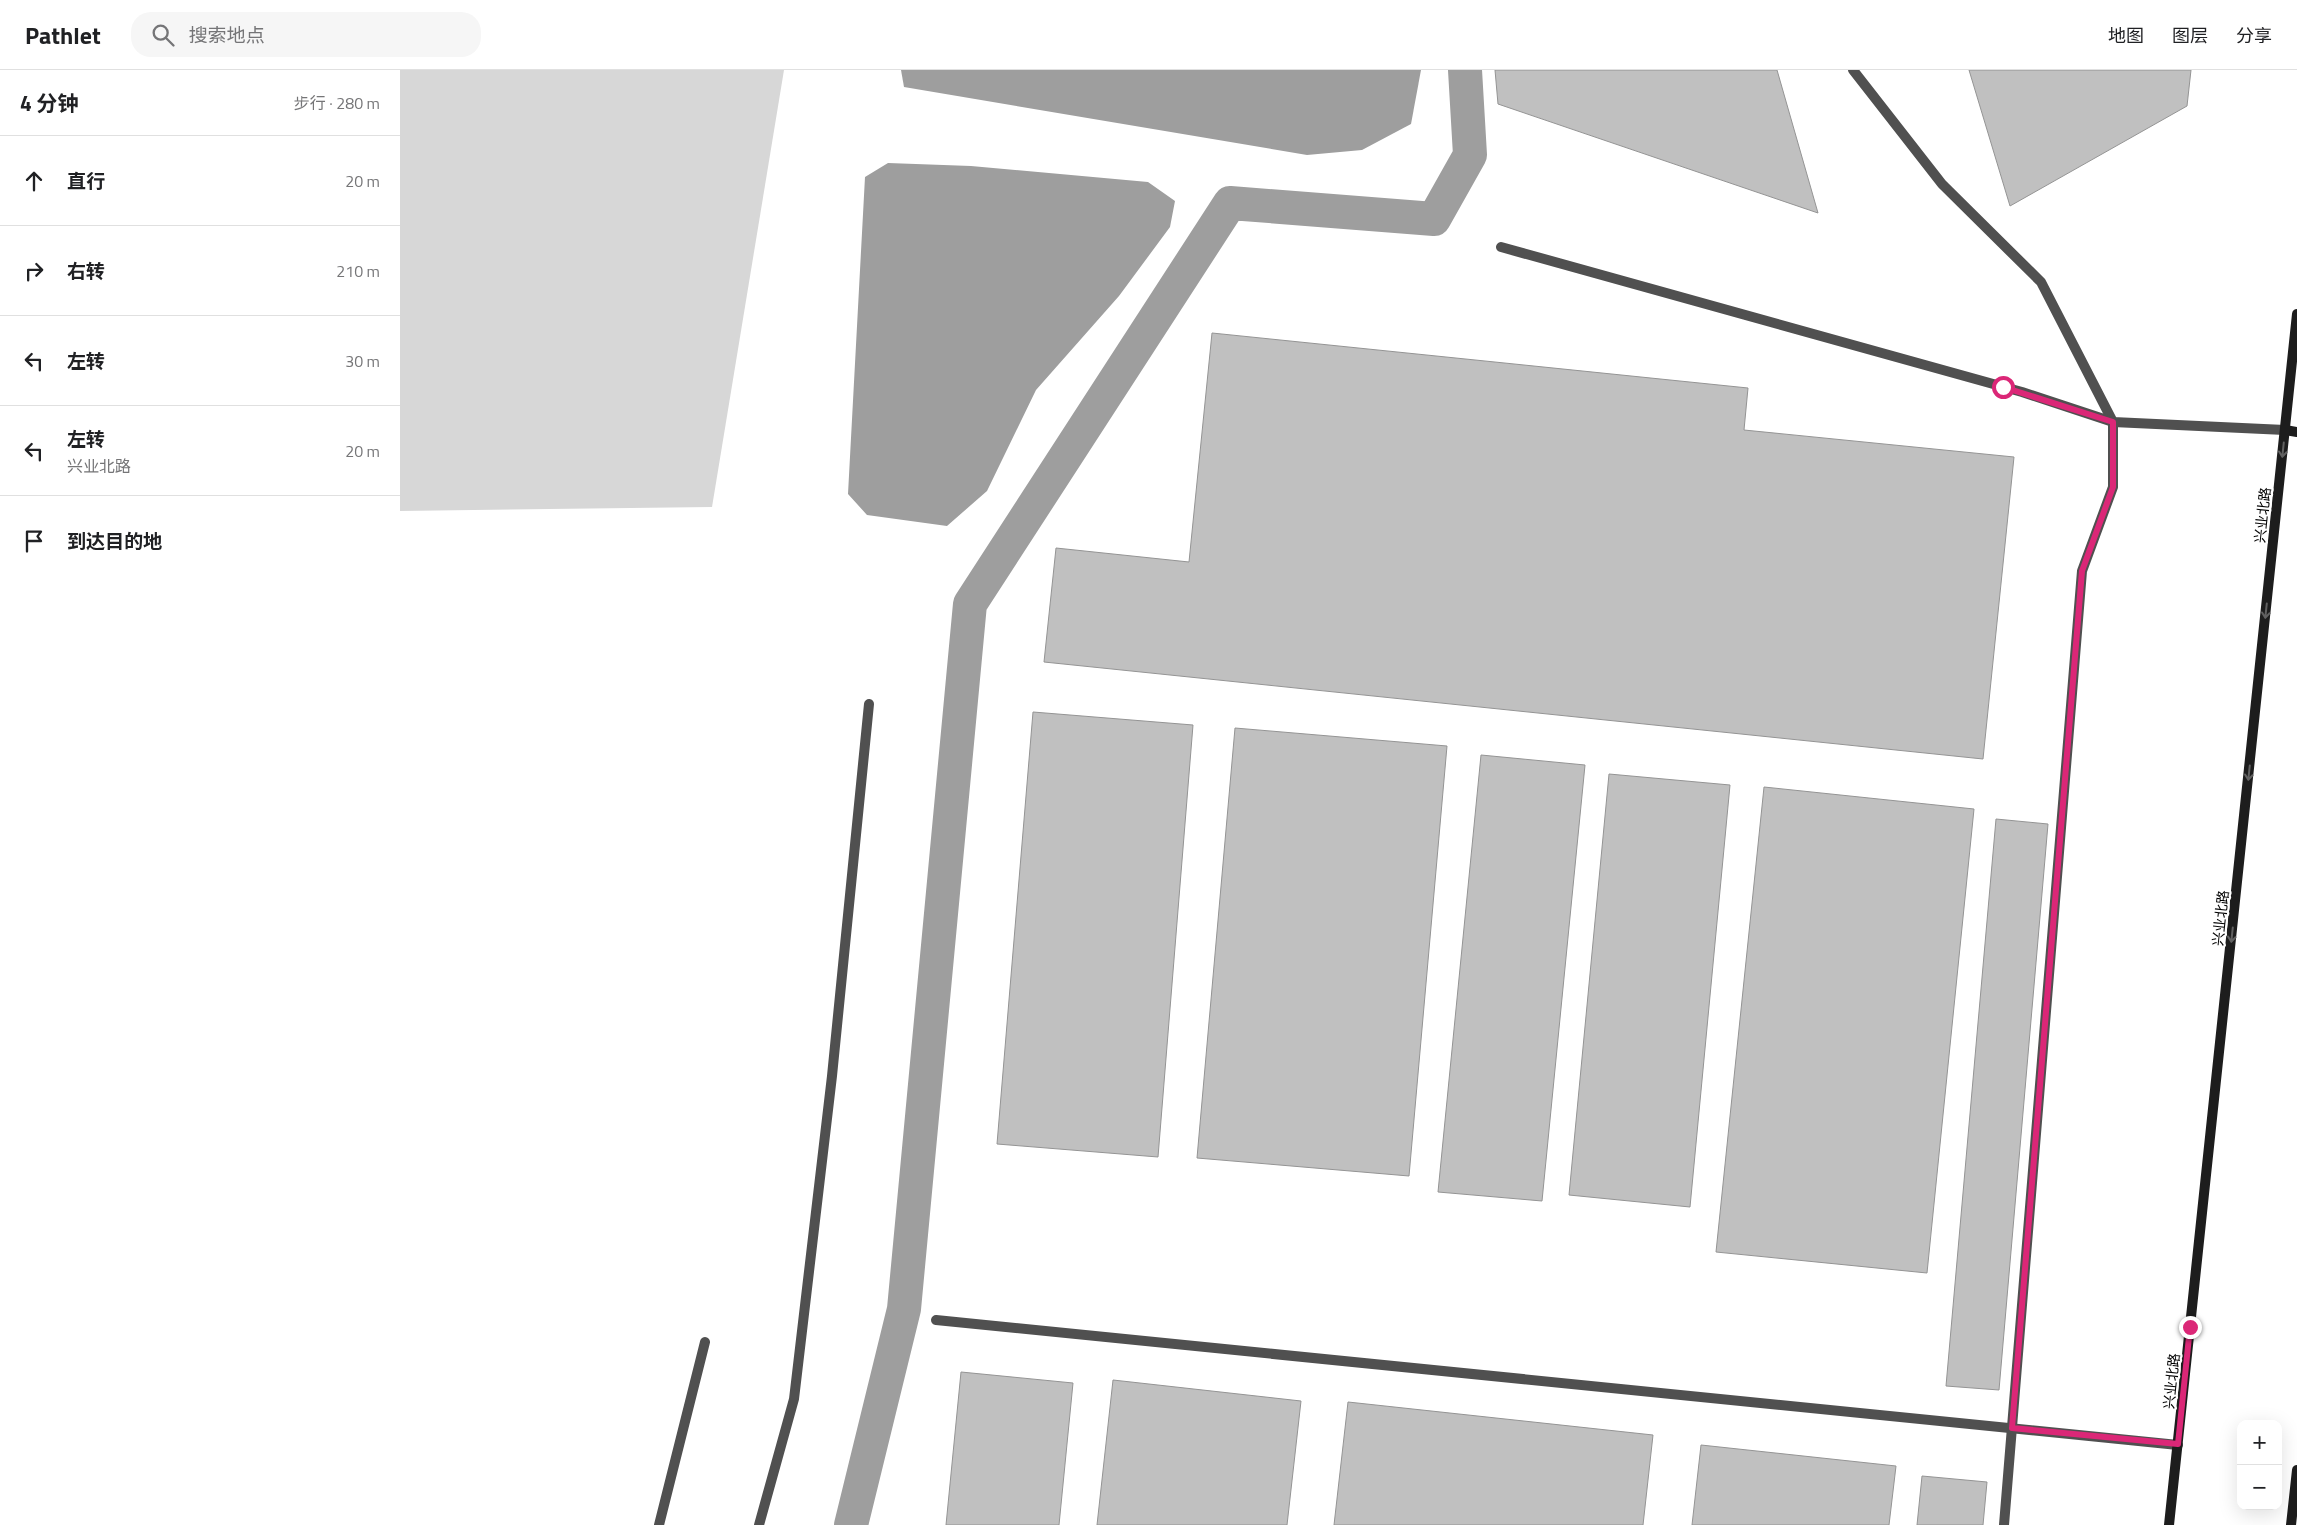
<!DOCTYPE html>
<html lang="zh">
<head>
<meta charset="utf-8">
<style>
	:root { --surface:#fff; --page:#f6f6f6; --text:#202124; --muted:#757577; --line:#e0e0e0 }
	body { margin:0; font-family:"Titillium Web","Noto Sans SC",sans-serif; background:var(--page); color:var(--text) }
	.controls { position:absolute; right:15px; bottom:15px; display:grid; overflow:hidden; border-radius:10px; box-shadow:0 5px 20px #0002 }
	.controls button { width:45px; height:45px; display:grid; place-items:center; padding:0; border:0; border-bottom:1px solid var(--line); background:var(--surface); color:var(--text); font:25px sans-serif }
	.stop { position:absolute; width:15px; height:15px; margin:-11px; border:4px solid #db2777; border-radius:50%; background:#fff }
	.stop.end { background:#db2777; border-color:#fff; box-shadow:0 1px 5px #0008 }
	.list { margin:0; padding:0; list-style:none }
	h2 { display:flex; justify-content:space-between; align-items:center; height:65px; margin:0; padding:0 20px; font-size:21px }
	h2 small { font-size:16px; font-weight:400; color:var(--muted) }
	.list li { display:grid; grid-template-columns:32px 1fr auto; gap:15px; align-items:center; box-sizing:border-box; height:90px; padding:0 20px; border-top:1px solid var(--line) }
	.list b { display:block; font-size:19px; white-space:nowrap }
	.list p { margin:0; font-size:16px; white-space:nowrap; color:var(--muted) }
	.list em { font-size:16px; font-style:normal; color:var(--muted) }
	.icon { flex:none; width:28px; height:28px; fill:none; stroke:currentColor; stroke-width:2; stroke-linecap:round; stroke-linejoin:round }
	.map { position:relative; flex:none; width:1897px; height:1455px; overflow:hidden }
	header { display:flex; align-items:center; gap:30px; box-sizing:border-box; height:70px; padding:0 25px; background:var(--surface); border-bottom:1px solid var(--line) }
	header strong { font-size:24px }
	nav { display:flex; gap:28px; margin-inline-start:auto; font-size:18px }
	.search { width:350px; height:45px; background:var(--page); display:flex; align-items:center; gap:12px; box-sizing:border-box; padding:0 18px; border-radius:20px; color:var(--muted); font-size:19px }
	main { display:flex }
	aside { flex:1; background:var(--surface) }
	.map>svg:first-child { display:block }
</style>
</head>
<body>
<header>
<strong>Pathlet</strong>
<div class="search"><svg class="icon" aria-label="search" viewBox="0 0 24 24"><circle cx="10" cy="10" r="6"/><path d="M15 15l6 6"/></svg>搜索地点</div>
<nav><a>地图</a><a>图层</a><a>分享</a></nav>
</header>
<main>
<aside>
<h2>4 分钟<small>步行 · 280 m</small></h2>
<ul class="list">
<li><svg class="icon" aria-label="ahead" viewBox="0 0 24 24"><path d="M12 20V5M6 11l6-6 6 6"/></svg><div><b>直行</b></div><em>20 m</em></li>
<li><svg class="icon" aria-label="right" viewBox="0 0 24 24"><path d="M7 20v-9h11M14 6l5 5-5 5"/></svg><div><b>右转</b></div><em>210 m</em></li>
<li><svg class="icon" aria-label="left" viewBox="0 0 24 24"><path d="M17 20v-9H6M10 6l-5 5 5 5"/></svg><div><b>左转</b></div><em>30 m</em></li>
<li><svg class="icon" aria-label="left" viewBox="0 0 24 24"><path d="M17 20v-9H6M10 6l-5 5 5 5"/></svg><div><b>左转</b><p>兴业北路</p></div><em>20 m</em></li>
<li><svg class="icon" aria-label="arrive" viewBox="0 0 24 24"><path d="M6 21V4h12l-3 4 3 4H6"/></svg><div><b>到达目的地</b></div></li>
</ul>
</aside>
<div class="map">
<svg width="1897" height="1455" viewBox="0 0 1897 1455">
	<rect width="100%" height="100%" fill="#fff"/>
	<path fill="#d7d7d7" d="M0 0H384L312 437 0 441Z"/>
	<g fill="#9e9e9e">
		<path d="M501 0H1021L1011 54 962 80 907 85 504 17Z"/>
		<path d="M488 93 571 96 748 112 775 131 770 157 719 226 636 320 587 421 547 456 467 445 448 424 465 107Z"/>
	</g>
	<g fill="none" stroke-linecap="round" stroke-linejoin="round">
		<path stroke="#9e9e9e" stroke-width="34" d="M451 1455 504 1239 570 534 830 133 1034 149 1070 85 1065 0"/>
	</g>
	<g fill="#c0c0c0" stroke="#949494">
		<path d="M1095 0H1377L1418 143 1098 34Z"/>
		<path d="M1569 0H1791L1787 36 1610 136Z"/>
		<path d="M812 263 1348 318 1344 360 1614 387 1583 689 644 592 656 478 789 492Z"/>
		<path d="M633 642 793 655 758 1087 597 1074Z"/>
		<path d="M835 658 1047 676 1009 1106 797 1088Z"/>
		<path d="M1081 685 1185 695 1142 1131 1038 1122Z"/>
		<path d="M1209 704 1330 715 1290 1137 1169 1125Z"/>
		<path d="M1364 717 1574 739 1527 1203 1316 1182Z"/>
		<path d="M1596 749 1648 754 1599 1320 1546 1316Z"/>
		<path d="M561 1302 673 1313 659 1455H546Z"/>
		<path d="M713 1310 901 1331 887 1455H697Z"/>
		<path d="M948 1332 1253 1365 1243 1455H934Z"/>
		<path d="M1301 1375 1496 1396 1489 1455H1292Z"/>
		<path d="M1522 1406 1587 1412 1583 1455H1517Z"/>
	</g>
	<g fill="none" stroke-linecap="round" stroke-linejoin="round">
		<g stroke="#505050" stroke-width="10">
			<path d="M1453 0 1542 114 1641 212 1713 352V417L1682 501 1604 1455"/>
			<path d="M1101 177 1622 322 1713 352 1885 360"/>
			<path d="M536 1250 1778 1375"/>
			<path d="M259 1455 305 1272"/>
			<path d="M359 1455 394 1329 432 1006 469 634"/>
		</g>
		<g stroke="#1d1d1d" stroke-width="10">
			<path d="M1885 360 1897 362"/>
			<path d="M1769 1455 1897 244"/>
			<path d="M1891 1455 1897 1400"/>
		</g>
	</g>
	<defs><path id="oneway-shaft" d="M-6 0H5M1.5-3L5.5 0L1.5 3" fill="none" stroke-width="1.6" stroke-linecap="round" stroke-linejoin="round" transform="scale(1.25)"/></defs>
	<g stroke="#616161">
		<use href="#oneway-shaft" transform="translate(1883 380) rotate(96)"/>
		<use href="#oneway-shaft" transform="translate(1866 541) rotate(96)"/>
		<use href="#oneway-shaft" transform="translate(1849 703) rotate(96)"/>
		<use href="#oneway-shaft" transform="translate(1832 865) rotate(96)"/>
	</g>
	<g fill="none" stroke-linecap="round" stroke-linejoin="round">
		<path stroke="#db2777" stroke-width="6" d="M1603 317 1713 352V417L1682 501 1612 1358 1778 1374 1790 1257"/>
	</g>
	<g text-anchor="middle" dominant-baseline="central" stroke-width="4.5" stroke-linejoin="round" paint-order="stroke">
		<g font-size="14" fill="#000" stroke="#fff">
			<text transform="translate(1862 445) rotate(-84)">兴业北路</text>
			<text transform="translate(1820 848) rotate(-84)">兴业北路</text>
			<text transform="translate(1771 1311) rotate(-84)">兴业北路</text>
		</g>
	</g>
</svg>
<div class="controls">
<button>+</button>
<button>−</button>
</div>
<div class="stop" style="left:1603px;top:317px"></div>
<div class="stop end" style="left:1790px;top:1257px"></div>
</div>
</main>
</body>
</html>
